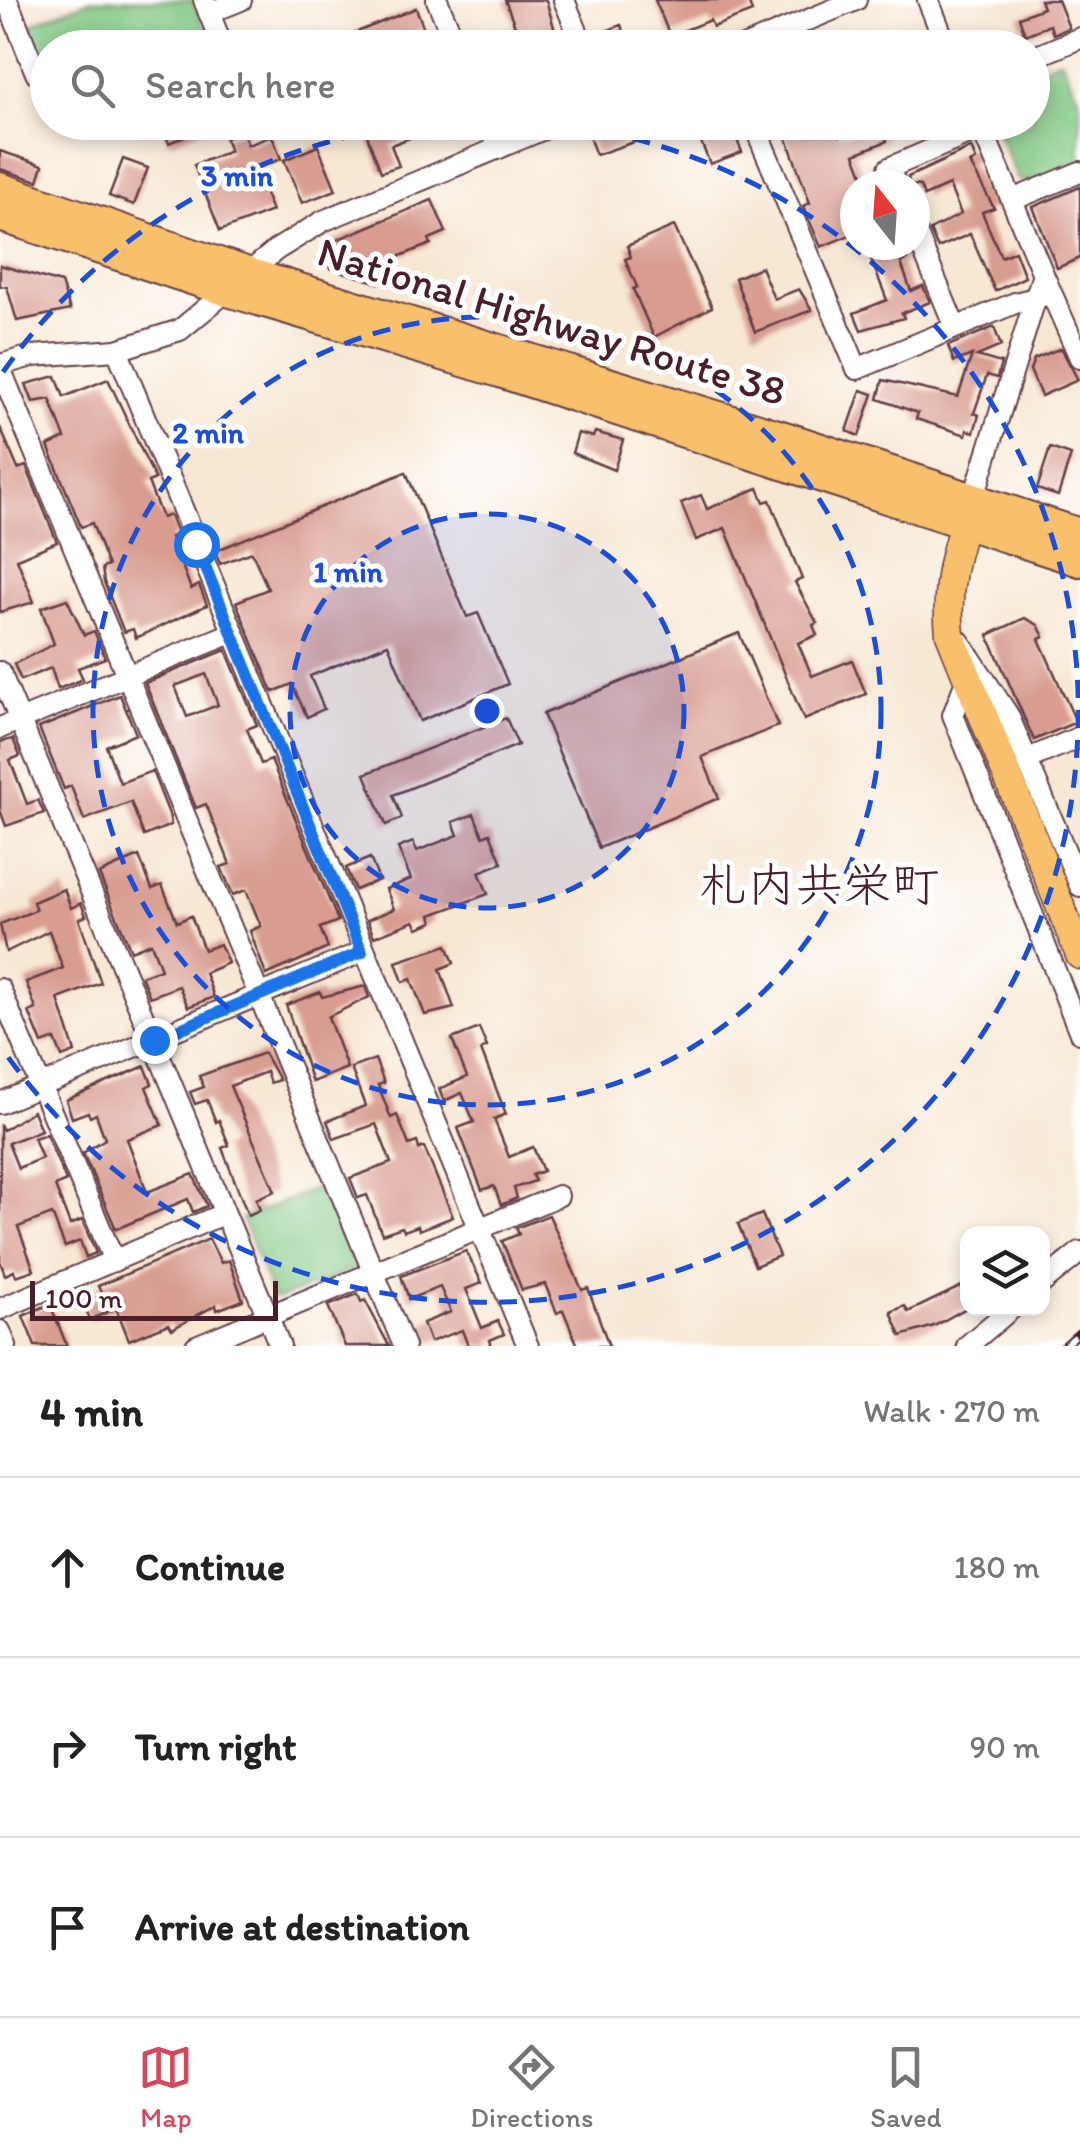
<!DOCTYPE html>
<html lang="en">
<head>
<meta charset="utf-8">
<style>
	:root { --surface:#fff; --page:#f2f2f2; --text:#222; --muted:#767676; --line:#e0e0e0; --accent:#d1495b }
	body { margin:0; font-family:Itim,"Klee One",sans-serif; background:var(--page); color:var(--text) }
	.controls { position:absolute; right:30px; bottom:30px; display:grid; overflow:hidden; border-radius:20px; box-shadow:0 5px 15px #0003 }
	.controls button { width:90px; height:90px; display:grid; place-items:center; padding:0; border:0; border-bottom:2px solid var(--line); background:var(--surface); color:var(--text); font:50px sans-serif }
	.compass { position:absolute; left:840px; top:170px; width:90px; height:90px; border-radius:50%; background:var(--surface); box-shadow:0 5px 15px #0003; rotate:343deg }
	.scale { position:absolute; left:30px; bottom:25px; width:248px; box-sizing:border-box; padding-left:10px; border:5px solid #4a1f2b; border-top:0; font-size:28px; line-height:35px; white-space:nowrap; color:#4a1f2b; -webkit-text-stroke:8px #fff; paint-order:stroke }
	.stop { position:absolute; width:30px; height:30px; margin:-22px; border:8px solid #1a73e8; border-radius:50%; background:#fff }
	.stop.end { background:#1a73e8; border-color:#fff; box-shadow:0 2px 10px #0008 }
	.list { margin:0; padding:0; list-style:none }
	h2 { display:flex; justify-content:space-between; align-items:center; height:130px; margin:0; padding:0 40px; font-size:42px }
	h2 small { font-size:32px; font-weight:400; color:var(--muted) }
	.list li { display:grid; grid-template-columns:65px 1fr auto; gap:30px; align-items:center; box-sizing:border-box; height:180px; padding:0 40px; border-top:2px solid var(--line) }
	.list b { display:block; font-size:38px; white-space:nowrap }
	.list em { font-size:32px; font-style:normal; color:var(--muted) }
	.icon { flex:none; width:55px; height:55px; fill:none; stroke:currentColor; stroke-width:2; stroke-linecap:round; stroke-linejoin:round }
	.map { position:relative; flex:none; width:1080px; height:1346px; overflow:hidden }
	.search { position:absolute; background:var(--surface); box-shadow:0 5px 15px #0003; left:30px; right:30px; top:30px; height:110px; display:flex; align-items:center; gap:25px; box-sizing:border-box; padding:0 35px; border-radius:55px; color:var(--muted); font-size:38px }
	.sheet { height:670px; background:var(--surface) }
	nav { display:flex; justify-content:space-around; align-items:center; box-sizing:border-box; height:140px; border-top:2px solid var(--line); background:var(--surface); font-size:28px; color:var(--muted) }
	nav a { display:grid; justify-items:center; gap:5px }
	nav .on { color:var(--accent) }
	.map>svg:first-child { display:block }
</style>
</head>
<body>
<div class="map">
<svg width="1080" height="1346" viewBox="0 0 1080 1346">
	<rect width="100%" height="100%" fill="#fff"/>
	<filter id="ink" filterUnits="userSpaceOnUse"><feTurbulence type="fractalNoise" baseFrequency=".01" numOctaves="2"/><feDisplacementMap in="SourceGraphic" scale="20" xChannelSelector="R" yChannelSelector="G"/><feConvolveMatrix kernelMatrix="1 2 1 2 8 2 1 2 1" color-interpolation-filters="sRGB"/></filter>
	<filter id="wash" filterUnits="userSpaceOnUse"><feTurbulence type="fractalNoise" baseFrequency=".0048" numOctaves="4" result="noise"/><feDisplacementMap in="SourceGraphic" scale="40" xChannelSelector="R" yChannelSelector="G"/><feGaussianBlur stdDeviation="2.25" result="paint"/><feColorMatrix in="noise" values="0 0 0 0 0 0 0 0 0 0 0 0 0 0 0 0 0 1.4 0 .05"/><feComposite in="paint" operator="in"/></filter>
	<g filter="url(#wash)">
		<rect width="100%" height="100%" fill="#f7e7d3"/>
		<g fill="#7fc681" stroke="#647256" stroke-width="2.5">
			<path d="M90 0H192L212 47 48 48 45 65 29 25Z"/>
			<path d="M1061 59 1080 102V161L1028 182 1018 180 994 123 1032 122 1033 71Z"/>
			<path d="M326 1184 359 1261 357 1268 279 1299 273 1298 242 1219Z"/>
		</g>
		<g id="blocks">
			<g fill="#d89c90" fill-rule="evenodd">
				<path d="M505 0H546L560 48H470L515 26Z"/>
				<path d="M655 0H748L752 12 713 27 710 20 670 36Z"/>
				<path d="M1040 0H1058L1069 28 1053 34 1050 25 1025 35 1019 17 1043 8Z"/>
				<path d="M416 8 424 29 409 34 412 43 400 48H318Z"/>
				<path d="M621 25 630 48H597L594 36Z"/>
				<path d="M160 122H218V123L169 143Z"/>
				<path d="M362 122H447V124L391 145 399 166 381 172Z"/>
				<path d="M626 122H689V123L596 155 589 137Z"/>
				<path d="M781 122H831L840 136 879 122 887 141 855 154 867 185H855V233L821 247 803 206 810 203Z"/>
				<path d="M733 130 742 152 710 164 701 142Z"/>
				<path d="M242 131 248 145 272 136 281 159 255 169 272 211 220 231 194 165 230 151 225 138Z"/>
				<path d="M318 146 336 190 302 203 284 160Z"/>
				<path d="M971 148 976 160 970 163 994 208 982 212 1001 257 1015 251 1025 277 995 291 970 234 938 248 935 242 930 230 961 214 949 185 924 196 920 186 910 185 908 177Z"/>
				<path d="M0 151 43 165 38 181 0 169Z"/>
				<path d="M123 159 148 168 134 205 109 196Z"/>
				<path d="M1080 187V258L1057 268 1033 207Z"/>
				<path d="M432 200 446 232 429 239 431 244 385 262 379 283 330 268 329 243Z"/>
				<path d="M674 226 712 307 654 337 633 289 637 287 625 259 631 257 627 246Z"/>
				<path d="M892 245H901L907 260 901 263 911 291 923 286 930 302 902 313 904 318 861 330 854 313 887 300 869 254Z"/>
				<path d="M0 265 61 283 70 310 17 321 7 287 0 286Z"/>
				<path d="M761 267 774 299 799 289 812 310 755 332 735 278Z"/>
				<path d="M994 327 1001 346 977 356 1001 363 997 378 987 375 974 413 979 415 974 432 967 430 966 435 916 419 918 413 878 399 883 380 958 397 972 355 954 362 948 346Z"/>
				<path d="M1061 348 1078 380 1041 396 1030 370 1034 359Z"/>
				<path d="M56 376 64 397 108 379 155 479 148 482 162 518 170 515 178 535 171 537 191 589 199 585 207 605 136 638 133 629 124 632 104 582 102 568 108 566 92 523 81 527 48 446 65 438 50 399 33 402 26 384Z"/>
				<path d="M861 390 873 394 859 436 847 431Z"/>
				<path d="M0 427 18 469 26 466 57 542 17 559 34 602 0 612Z"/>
				<path d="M595 432 623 440 614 470 572 453 578 433 593 437Z"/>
				<path d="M1050 448 1071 455 1058 496 1037 489Z"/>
				<path d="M406 472 467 617 478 613 508 684 420 721 388 644 310 676 324 709 307 717 292 684 273 692 236 602 268 589 252 552 220 564 215 551Z"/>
				<path d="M758 488 764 502 770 500 802 579 795 582 817 623 813 625 817 635 798 643 812 676 852 660 866 694 804 720 725 528 696 540 681 503 701 495 707 509Z"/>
				<path d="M67 599 84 635 94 631 105 658 78 668 83 679 58 689 51 668 21 680 14 664 54 644 41 608Z"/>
				<path d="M1025 618 1038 625 1044 637 1039 639 1076 722 1034 740 988 635Z"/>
				<path d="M739 633 778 726 702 757 719 798 599 848 543 714Z"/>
				<path d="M226 650 257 725 247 729 261 764 271 760 338 921 320 928 328 948 266 975 250 931 261 926 246 890 233 895 221 867 230 864 206 804 196 808 145 683ZM206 674 218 705 187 717 175 686Z"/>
				<path d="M120 695 136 734 106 746 120 783 152 771 169 814 171 825 144 836 131 802 84 820 71 786 64 789 39 728Z"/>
				<path d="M506 718 518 745 393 795 402 818 386 825 365 774Z"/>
				<path d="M13 739 20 756 10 760 27 804 38 800 44 813 6 826 0 810V742Z"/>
				<path d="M474 814 483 836 490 833 502 863 479 872 488 894 431 915 433 922 418 928 414 921 374 937 367 920 394 909 386 889 411 879 398 848 413 842 417 851 458 835 453 822Z"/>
				<path d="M139 856 152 889 162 885 177 922 191 916 204 950 220 944 228 963 205 973 214 997 188 1007 179 986 150 997 141 976 161 969 151 943 131 951 99 874Z"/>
				<path d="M370 858 379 880 355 890 346 868Z"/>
				<path d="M64 889 71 908 81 903 86 916 79 919 101 983 58 999 75 1052 62 1057 55 1039 42 1044 29 1012 36 1009 26 982 63 968 49 931 6 952 0 924 36 910 33 902Z"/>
				<path d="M447 945 454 963 440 969 454 1008 425 1015 411 979 403 982 396 962Z"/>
				<path d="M365 986 369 997 328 1017 347 1068 312 1082 286 1005 320 992 322 997Z"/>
				<path d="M479 1028 487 1047 481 1050 506 1114 494 1119 509 1157 533 1147 543 1171 532 1175 535 1181 514 1188 517 1198 501 1205 494 1186 482 1190 458 1128 474 1122 462 1093 444 1101 439 1089 467 1077 452 1039Z"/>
				<path d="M264 1053 279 1080 270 1083 266 1072 230 1086 275 1191 256 1199 260 1210 248 1215 222 1148 229 1145 219 1120 216 1122 207 1100 195 1104 190 1092 204 1087 199 1076Z"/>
				<path d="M375 1059 384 1083 378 1085 391 1118 397 1115 409 1145 417 1142 419 1149 424 1147 453 1217 419 1230 418 1226 404 1231 402 1227 382 1234 367 1195 358 1198 350 1178 391 1163 376 1124 334 1139 327 1121 365 1106 351 1068Z"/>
				<path d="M145 1066 152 1084 146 1087 162 1125 127 1139 147 1192 193 1174 207 1206 193 1212 188 1199 116 1229 83 1153 105 1139 96 1114 90 1117 88 1112 72 1118 66 1100Z"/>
				<path d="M33 1111 41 1130 8 1143 18 1168 42 1158 34 1138 46 1134 66 1181 55 1186 70 1225 82 1220 96 1253 86 1257 80 1241 65 1247 52 1214 18 1227 34 1270 16 1276 14 1271 5 1275 0 1261V1124L3 1130Z"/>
				<path d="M762 1214 779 1256 755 1266 738 1224Z"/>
				<path d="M549 1215 582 1290 588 1288 609 1346H578L563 1310 557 1313 545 1284 522 1290 502 1241 519 1234 516 1228Z"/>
				<path d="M209 1239 221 1263 229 1260 243 1300 217 1310 216 1305 172 1329 169 1324 129 1340 116 1308 90 1320 83 1302 102 1295 98 1286Z"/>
				<path d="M466 1251 482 1283 466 1289 482 1328 498 1321 504 1334 490 1340 492 1346H468L462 1330 430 1342 423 1323 451 1312 440 1287 409 1299 401 1276Z"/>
				<path d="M968 1283V1307L934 1326 901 1336 891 1312 905 1306 908 1312Z"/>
				<path d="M358 1294 361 1302 365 1300 389 1346H345L328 1306Z"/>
				<path d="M50 1304 67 1346H35L23 1316Z"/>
			</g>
		</g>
	</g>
	<g filter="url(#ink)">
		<use href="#blocks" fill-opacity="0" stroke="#643d44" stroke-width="2.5"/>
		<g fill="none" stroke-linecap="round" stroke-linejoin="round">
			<g stroke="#643d44" stroke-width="24">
				<g id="minor">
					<path d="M7 0 36 73 48 77"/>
					<path d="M204 0 223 48"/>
					<path d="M437 0 457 48"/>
					<path d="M564 0 584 48"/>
					<path d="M928 0 947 48"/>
					<path d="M209 13 241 0"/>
					<path d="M741 48 856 0"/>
					<path d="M1032 58 1080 38"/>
					<path d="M488 122 499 148"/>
					<path d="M753 122 857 369 1015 303 1040 297"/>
					<path d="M896 185 889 168 982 128"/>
					<path d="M1012 200 1080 172"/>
					<path d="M915 230 955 327"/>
					<path d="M1043 274 1080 358"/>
					<path d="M117 350 528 1346"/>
					<path d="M0 365 32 356 117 350 180 330 276 250 323 221 561 122"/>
					<path d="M0 368 404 1346"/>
					<path d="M973 500 1043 274 979 122"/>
					<path d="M960 642 1008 715 1080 886"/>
					<path d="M0 672 280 1346"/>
					<path d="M966 681 953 715 1080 1033"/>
					<path d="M0 728 232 633"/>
					<path d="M1028 759 1080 737"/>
					<path d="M0 989 114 1261"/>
					<path d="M0 1103 362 952"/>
					<path d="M1042 1283 1080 1252"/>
					<path d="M0 1309 223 1214"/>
					<path d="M0 1331 6 1346"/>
					<path d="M196 1346 558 1196"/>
					<path d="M967 1346 1012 1308"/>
				</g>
			</g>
			<g stroke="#643d44" stroke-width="31">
				<path id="major" d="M971 506C954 550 945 587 950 634L1080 955"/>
			</g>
			<g stroke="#643d44" stroke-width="34">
				<g id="highway">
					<path d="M0 188 251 274 788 438 1080 534"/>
					<path d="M0 216 228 291 500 372 1080 561"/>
				</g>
			</g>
			<use href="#minor" stroke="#fff" stroke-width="20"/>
			<use href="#major" stroke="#f8bf6c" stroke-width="28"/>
			<use href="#highway" stroke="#f8bf6c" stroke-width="30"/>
			<g stroke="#4a1f2b" stroke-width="9">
				<path id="rail" d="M1064 1346 1080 1332"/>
			</g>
			<use href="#rail" stroke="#fff" stroke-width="5" stroke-dasharray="15" stroke-linecap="butt"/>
		</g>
	</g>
	<g fill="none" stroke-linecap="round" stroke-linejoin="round" filter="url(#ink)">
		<path stroke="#1a73e8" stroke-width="12" d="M154 1040 362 952 196 544"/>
	</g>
	<circle cx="487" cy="711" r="197" fill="#1d4ed8" fill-opacity=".12"/>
	<g fill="none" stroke="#1d4ed8" stroke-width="5" stroke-dasharray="18 12">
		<circle cx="487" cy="711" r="197"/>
		<circle cx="487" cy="711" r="394"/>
		<path d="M3 372A591 591 0 0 1 430 123M544 123A591 591 0 1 1 3 1050"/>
	</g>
	<g text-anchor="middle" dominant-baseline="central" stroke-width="10" stroke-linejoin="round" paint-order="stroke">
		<g font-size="42" fill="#4a1f2b" stroke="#fff">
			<text transform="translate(552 321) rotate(17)">National Highway Route 38</text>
		</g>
		<g font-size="48" fill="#4a1f2b" stroke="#fff">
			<text x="819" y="884">札内共栄町</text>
		</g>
	</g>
	<circle cx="487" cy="711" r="15" fill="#1d4ed8" stroke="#fff" stroke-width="5"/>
	<g font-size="30" text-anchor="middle" font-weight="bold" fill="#1d4ed8" stroke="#fff" stroke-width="10" stroke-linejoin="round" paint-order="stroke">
		<text x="237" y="186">3 min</text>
		<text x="208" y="443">2 min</text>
		<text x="348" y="582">1 min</text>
	</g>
</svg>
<div class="controls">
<button><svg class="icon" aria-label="layers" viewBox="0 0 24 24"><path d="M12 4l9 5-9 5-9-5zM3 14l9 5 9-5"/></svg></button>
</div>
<svg class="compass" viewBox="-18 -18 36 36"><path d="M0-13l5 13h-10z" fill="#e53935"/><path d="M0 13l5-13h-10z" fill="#767676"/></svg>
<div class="scale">100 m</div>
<div class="stop" style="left:196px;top:544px"></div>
<div class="stop end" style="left:154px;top:1040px"></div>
<div class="search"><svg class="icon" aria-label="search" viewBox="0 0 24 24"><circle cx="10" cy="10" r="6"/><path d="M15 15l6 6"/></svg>Search here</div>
</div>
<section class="sheet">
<h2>4 min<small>Walk · 270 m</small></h2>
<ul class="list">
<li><svg class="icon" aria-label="ahead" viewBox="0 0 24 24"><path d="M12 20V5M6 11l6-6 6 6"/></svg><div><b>Continue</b></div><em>180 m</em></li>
<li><svg class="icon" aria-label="right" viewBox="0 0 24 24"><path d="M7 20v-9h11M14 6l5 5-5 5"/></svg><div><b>Turn right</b></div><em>90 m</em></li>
<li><svg class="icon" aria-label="arrive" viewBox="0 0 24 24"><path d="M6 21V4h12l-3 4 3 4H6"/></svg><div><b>Arrive at destination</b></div></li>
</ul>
</section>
<nav>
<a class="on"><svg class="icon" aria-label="map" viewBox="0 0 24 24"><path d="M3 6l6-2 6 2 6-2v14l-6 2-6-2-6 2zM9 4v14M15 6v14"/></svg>Map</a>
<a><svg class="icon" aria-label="directions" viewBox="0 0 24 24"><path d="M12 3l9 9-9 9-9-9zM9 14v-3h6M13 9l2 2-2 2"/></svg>Directions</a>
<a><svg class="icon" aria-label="saved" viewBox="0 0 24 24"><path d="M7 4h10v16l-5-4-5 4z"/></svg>Saved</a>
</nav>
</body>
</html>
